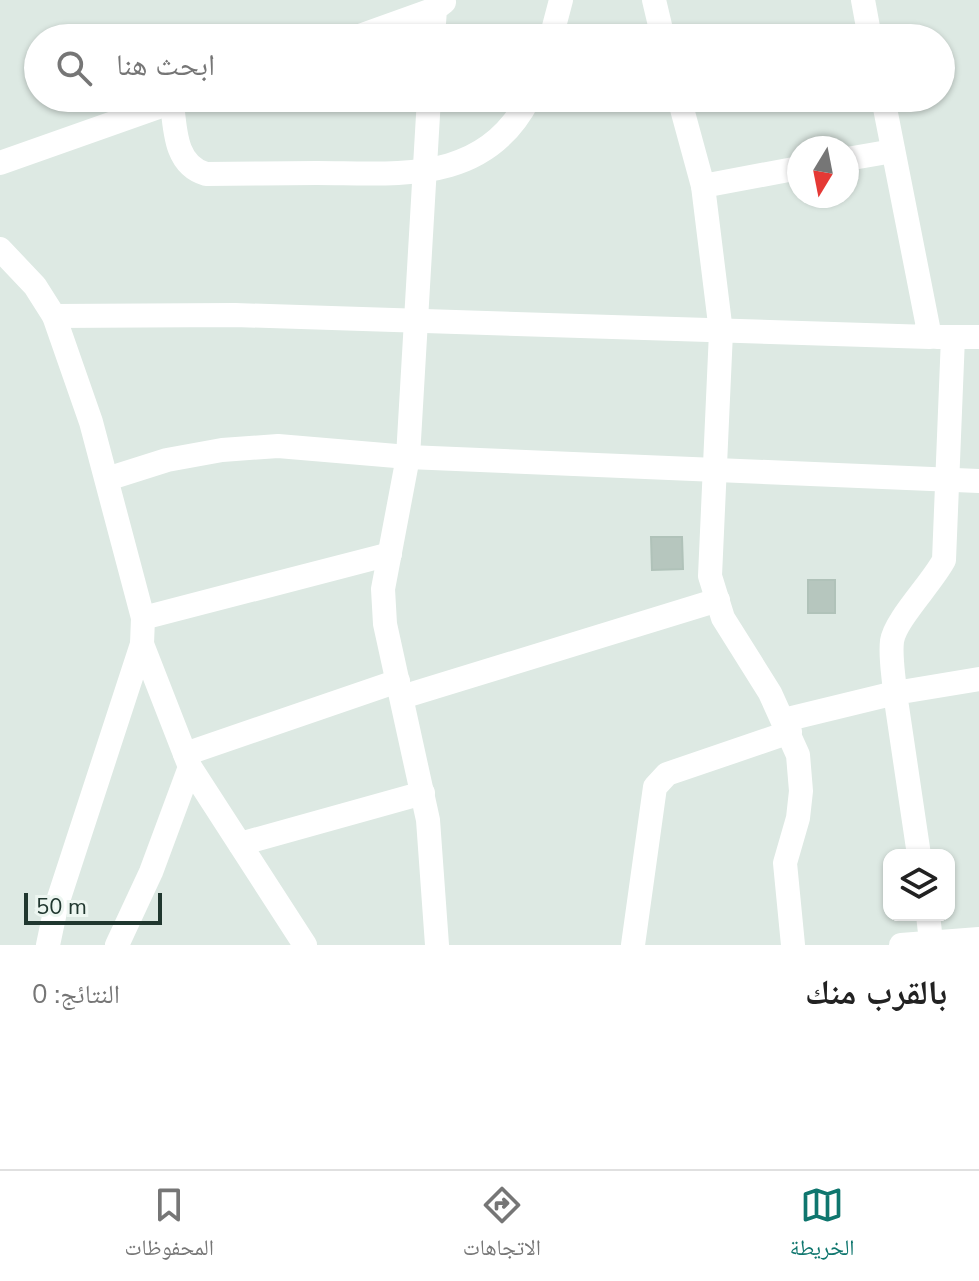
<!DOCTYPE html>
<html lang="ar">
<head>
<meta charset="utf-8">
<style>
	:root { --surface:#fff; --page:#f6f6f6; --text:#222; --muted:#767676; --line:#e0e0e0; --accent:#0f766e }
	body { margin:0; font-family:"Nunito Sans","Noto Naskh Arabic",sans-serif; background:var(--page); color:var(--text); direction:rtl }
	.controls { position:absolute; right:24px; bottom:24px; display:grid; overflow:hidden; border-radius:16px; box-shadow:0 2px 6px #0004 }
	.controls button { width:72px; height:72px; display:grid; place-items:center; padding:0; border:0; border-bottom:2px solid var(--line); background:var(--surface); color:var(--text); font:40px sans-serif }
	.compass { position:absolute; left:787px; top:136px; width:72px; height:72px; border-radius:50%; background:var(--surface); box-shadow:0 2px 6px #0004; rotate:190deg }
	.scale { position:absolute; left:24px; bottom:20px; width:138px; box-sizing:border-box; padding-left:8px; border:4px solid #20372f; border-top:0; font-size:22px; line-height:28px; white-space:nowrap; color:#20372f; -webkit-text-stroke:6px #edf6f1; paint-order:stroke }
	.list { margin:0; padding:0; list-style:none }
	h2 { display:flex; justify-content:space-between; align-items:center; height:104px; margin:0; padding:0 32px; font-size:34px }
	h2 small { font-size:26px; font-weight:400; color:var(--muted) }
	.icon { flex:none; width:44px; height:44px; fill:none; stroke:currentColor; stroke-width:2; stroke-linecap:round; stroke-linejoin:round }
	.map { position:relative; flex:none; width:979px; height:945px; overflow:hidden; direction:ltr }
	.search { position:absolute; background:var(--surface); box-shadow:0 2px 6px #0004; left:24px; right:24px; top:24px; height:88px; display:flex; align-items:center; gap:20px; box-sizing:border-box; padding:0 28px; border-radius:44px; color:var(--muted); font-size:30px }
	.sheet { height:224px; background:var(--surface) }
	nav { display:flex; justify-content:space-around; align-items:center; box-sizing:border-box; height:112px; border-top:2px solid var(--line); background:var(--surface); font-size:22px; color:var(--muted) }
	nav a { display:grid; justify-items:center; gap:4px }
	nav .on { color:var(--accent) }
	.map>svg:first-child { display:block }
</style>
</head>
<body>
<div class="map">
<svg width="979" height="945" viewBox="0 0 979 945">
	<rect width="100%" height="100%" fill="#dde9e3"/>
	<g fill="#b6c6be" stroke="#b0c2b9" stroke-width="2">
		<path d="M651 537H682L683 569 652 570Z"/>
		<rect x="808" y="580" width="27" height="33"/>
	</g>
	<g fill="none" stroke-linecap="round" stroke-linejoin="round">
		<g stroke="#fff" stroke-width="24">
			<path d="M654 0 663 38"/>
			<path d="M863 0 870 38"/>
			<path d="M354 38 435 9"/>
			<path d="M433 38 435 9 444 2"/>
			<path d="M551 38 561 0"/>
			<path d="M429 98 408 457 383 589 385 624 428 820 437 945"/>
			<path d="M679 98 703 186 721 332 710 576 723 618 770 693 798 755 801 791 798 818 785 863 793 945"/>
			<path d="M172 102C175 130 175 165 206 174 243 174 280 173 317 173 399 173 485 185 529 98"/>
			<path d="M847 159 893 151"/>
			<path d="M0 163 184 98"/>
			<path d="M703 186 799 168"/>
			<path d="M0 249 35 286 54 316 91 422 143 618 142 644 56 907 48 945"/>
			<path d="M54 316 235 315 930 337 883 98"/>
			<path d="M937 337H979"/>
			<path d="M107 479 167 460 222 450 278 446 408 457 979 481"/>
			<path d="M143 618 390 554"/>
			<path d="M142 644 190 767 305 945"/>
			<path d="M402 697 718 600"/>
			<path d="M784 720 895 693C894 677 890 658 892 641 895 620 932 583 944 560L953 337"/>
			<path d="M185 754 398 681"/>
			<path d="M240 844 423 793"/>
			<path d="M919 855 895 693 979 679"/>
			<path d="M928 915 931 941"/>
			<path d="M117 945 151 872 190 767"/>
			<path d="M633 945 655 787 667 774 790 732"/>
			<path d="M901 945 979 939"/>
		</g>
	</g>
</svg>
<div class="controls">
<button><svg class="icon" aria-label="layers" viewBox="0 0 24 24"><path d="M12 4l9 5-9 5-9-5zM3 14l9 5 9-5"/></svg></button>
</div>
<svg class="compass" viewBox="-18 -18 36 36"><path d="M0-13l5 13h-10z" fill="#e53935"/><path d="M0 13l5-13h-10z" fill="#767676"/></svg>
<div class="scale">50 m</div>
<div class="search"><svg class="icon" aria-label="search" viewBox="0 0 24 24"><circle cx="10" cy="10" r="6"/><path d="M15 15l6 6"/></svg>ابحث هنا</div>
</div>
<section class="sheet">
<h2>بالقرب منك<small>النتائج: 0</small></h2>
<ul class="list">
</ul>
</section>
<nav>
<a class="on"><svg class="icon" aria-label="map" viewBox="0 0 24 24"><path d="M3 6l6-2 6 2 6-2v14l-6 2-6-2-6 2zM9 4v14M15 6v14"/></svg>الخريطة</a>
<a><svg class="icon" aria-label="directions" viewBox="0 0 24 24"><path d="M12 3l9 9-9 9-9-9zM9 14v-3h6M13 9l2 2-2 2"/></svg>الاتجاهات</a>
<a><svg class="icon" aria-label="saved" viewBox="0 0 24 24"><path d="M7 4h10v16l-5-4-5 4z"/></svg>المحفوظات</a>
</nav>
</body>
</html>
